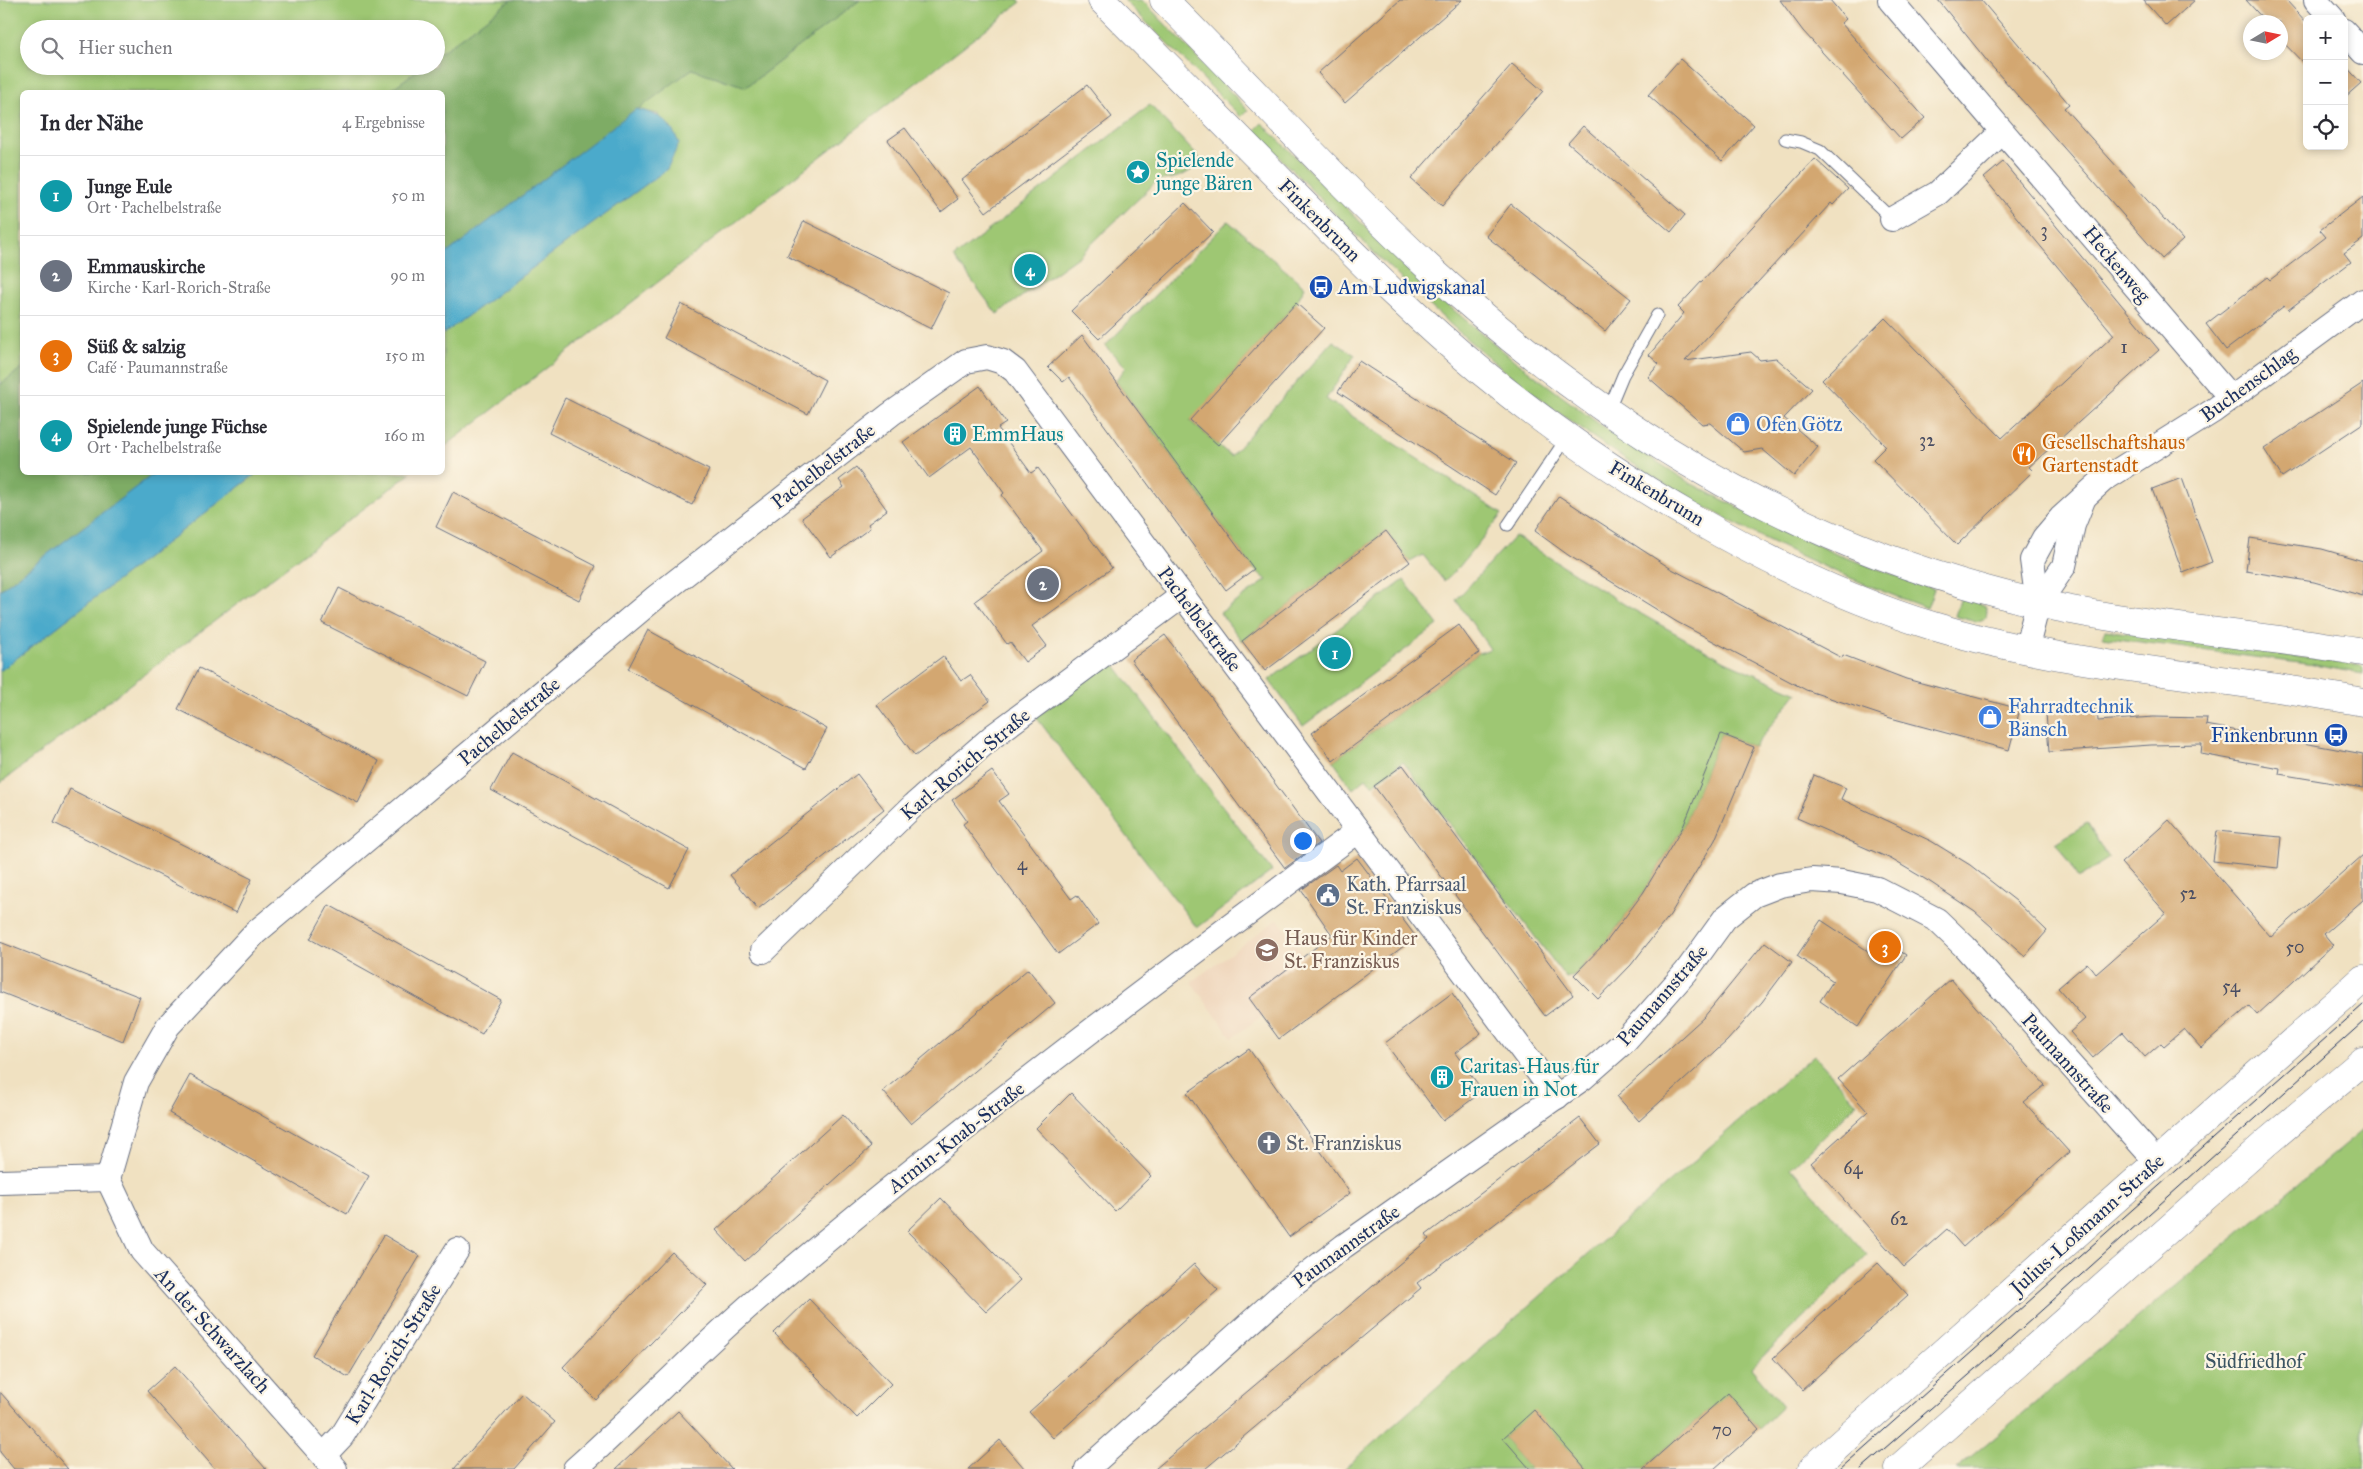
<!DOCTYPE html>
<html lang="de">
<head>
<meta charset="utf-8">
<style>
	:root { --surface:#fff; --page:#f2f2f3; --text:#2b2b33; --muted:#7c7c81; --line:#e1e1e2; --accent:#7c3aed }
	body { margin:0; font-family:"IM FELL Great Primer",serif; background:var(--page); color:var(--text) }
	.controls { position:absolute; right:15px; top:15px; display:grid; overflow:hidden; border-radius:8px; box-shadow:0 2px 8px #0003 }
	.controls button { width:45px; height:45px; display:grid; place-items:center; padding:0; border:0; border-bottom:1px solid var(--line); background:var(--surface); color:var(--text); font:25px sans-serif }
	.compass { position:absolute; left:2243px; top:15px; width:45px; height:45px; border-radius:50%; background:var(--surface); box-shadow:0 2px 8px #0003; rotate:80deg }
	.you { position:absolute; left:1302px; top:840px; width:18px; height:18px; margin:-12px; border:4px solid #fff; border-radius:50%; background:#1a73e8; box-shadow:0 0 0 8px #1a73e833 }
	.badge { display:grid; place-items:center; width:32px; height:32px; border-radius:50%; background:var(--accent); color:#fff; font-size:16px; font-weight:700 }
	.pin { position:absolute; translate:-50% -50%; border:2px solid #fff; box-shadow:0 1px 5px #0006 }
	.list { margin:0; padding:0; list-style:none }
	h2 { display:flex; justify-content:space-between; align-items:center; height:65px; margin:0; padding:0 20px; font-size:21px }
	h2 small { font-size:16px; font-weight:400; color:var(--muted) }
	.list li { display:grid; grid-template-columns:32px 1fr auto; gap:15px; align-items:center; box-sizing:border-box; height:80px; padding:0 20px; border-top:1px solid var(--line) }
	.list b { display:block; font-size:19px; white-space:nowrap }
	.list p { margin:0; font-size:16px; white-space:nowrap; color:var(--muted) }
	.list em { font-size:16px; font-style:normal; color:var(--muted) }
	.icon { flex:none; width:28px; height:28px; fill:none; stroke:currentColor; stroke-width:2; stroke-linecap:round; stroke-linejoin:round }
	.map { position:relative; flex:none; width:2363px; height:1469px; overflow:hidden }
	.search { position:absolute; background:var(--surface); box-shadow:0 2px 8px #0003; left:20px; top:20px; width:425px; height:55px; display:flex; align-items:center; gap:12px; box-sizing:border-box; padding:0 18px; border-radius:28px; color:var(--muted); font-size:19px }
	.panel { position:absolute; background:var(--surface); box-shadow:0 2px 8px #0003; left:20px; top:90px; width:425px; height:385px; border-radius:8px }
	.map>svg:first-child { display:block }
</style>
</head>
<body>
<div class="map">
<svg width="2363" height="1469" viewBox="0 0 2363 1469">
	<rect width="100%" height="100%" fill="#fcf5e5"/>
	<filter id="ink" filterUnits="userSpaceOnUse"><feTurbulence type="fractalNoise" baseFrequency=".02" numOctaves="2"/><feDisplacementMap in="SourceGraphic" scale="10" xChannelSelector="R" yChannelSelector="G"/><feConvolveMatrix kernelMatrix="1 2 1 2 8 2 1 2 1" color-interpolation-filters="sRGB"/></filter>
	<filter id="wash" filterUnits="userSpaceOnUse"><feTurbulence type="fractalNoise" baseFrequency=".0096" numOctaves="4" result="noise"/><feDisplacementMap in="SourceGraphic" scale="20" xChannelSelector="R" yChannelSelector="G"/><feGaussianBlur stdDeviation="1.12" result="paint"/><feColorMatrix in="noise" values="0 0 0 0 0 0 0 0 0 0 0 0 0 0 0 0 0 1.4 0 .05"/><feComposite in="paint" operator="in"/></filter>
	<g filter="url(#wash)">
		<rect width="100%" height="100%" fill="#f0e1c1"/>
		<path fill="#efd6bc" d="M1278 919 1333 997 1262 1016 1232 1038 1191 982Z"/>
		<g fill="#9ec773" stroke="#5c7b68">
			<path d="M0 0H511L436 56V29H29V66H423L388 92H22V368L0 385Z"/>
			<path d="M860 0H1019L1021 2 443 448V334L667 169 658 114 636 109 692 69 746 87Z"/>
			<path d="M1124 0H1142L1248 110 1241 117Z"/>
			<path d="M1150 105 1202 161C1188 175 1177 179 1158 180L1079 256 997 314 954 257Z"/>
			<path d="M1262 123 1421 283 1514 360 1599 424 1690 483 1747 512 1836 554 1934 589 1927 608C1772 552 1627 472 1499 366 1411 294 1333 212 1254 131Z"/>
			<path d="M1228 221 1305 287 1296 303 1190 421 1231 456 1333 341 1355 355 1326 399 1502 514 1459 567 1444 581 1423 555 1410 562 1386 531 1242 641 1220 613 1267 580 1254 569 1116 381 1126 367 1105 346Z"/>
			<path d="M257 473H411L0 783V671Z"/>
			<path d="M1515 536 1627 606 1725 661 1797 693 1754 747 1721 734 1683 827 1643 893 1607 941 1574 975 1566 978 1403 762 1372 785 1366 778 1353 789 1333 761 1479 653 1490 649 1456 600Z"/>
			<path d="M1404 580 1438 625 1303 726 1269 680Z"/>
			<path d="M1961 597 1985 606 1987 612 1986 618 1976 622 1955 616Z"/>
			<path d="M2105 630 2363 666V674L2314 665 2103 637Z"/>
			<path d="M1111 660 1272 871 1197 928 1036 717Z"/>
			<path d="M2087 823 2109 858 2078 878 2056 843Z"/>
			<path d="M1814 1055 1857 1104 1791 1168 1867 1255 1751 1368 1783 1406 1759 1429 1728 1393 1643 1469H1586L1534 1411 1503 1438 1530 1469H1344Z"/>
			<path d="M2363 1130V1469H1956Z"/>
		</g>
		<g fill="#7eac65" stroke="#4c6e62">
			<path d="M511 0H860L746 87 692 69 443 256 442 92H388L423 66H436V56Z"/>
			<path d="M22 368V472L156 473 0 590V385Z"/>
		</g>
		<g fill="#4caacb" stroke="#346c94">
			<path d="M636 109C661 115 668 119 679 143L667 169 443 334V256Z"/>
			<path d="M156 472 257 473 0 671V590Z"/>
		</g>
		<g id="blocks">
			<g fill="#d3a771">
				<path d="M1400 0H1462L1345 103 1318 73Z"/>
				<path d="M1780 0H1830L1846 19 1841 23 1925 118 1901 139 1803 31Z"/>
				<path d="M1938 0H1981L2069 104 2064 108 2183 240 2162 259 1988 62Z"/>
				<path d="M2143 0H2195L2166 26Z"/>
				<path d="M2246 0H2286L2307 23V67L2280 39V22H2266Z"/>
				<path d="M1680 59 1754 125 1722 161 1648 95Z"/>
				<path d="M1512 64 1543 91 1442 206 1411 179Z"/>
				<path d="M2344 64 2361 83 2344 98Z"/>
				<path d="M1087 85 1112 117 986 212 962 180Z"/>
				<path d="M1583 126 1685 215 1671 232 1568 143Z"/>
				<path d="M905 128 958 199 941 212 888 140Z"/>
				<path d="M1815 159 1848 189 1833 205 1831 203 1685 361 1751 352 1760 360 1776 358 1812 389 1784 418 1818 447 1794 476 1762 449 1744 452 1710 423 1702 424 1648 377 1659 364 1649 355 1684 313 1678 307Z"/>
				<path d="M2003 162 2159 350 2029 467 2033 471 1957 545 1873 459 1886 446 1822 380 1885 318 2002 438 2114 335 1984 178Z"/>
				<path d="M2363 197V239L2344 253 2351 262 2288 310 2284 306 2226 350 2206 324 2267 277 2270 280 2326 237 2320 230Z"/>
				<path d="M1185 203 1213 232 1099 339 1071 311Z"/>
				<path d="M1511 204 1631 299 1605 331 1486 236Z"/>
				<path d="M804 221 949 293 931 329 787 256Z"/>
				<path d="M1296 303 1324 328 1218 445 1190 420Z"/>
				<path d="M681 304 825 380 808 414 664 338Z"/>
				<path d="M1082 335 1254 569 1226 590 1069 377 1063 382 1048 367Z"/>
				<path d="M1359 361 1516 463 1495 495 1338 392Z"/>
				<path d="M2363 383V423L2282 477 2264 449Z"/>
				<path d="M980 386 1006 423 998 428 1031 473 1038 468 1112 568 1032 626 1047 646 1025 662 1010 642 1007 644 975 601 1043 551 1002 495 1004 493 971 447 929 478 903 442Z"/>
				<path d="M565 398 709 470 692 505 549 433Z"/>
				<path d="M856 467 887 510 868 524 870 528 831 557 802 518 844 487 839 480Z"/>
				<path d="M2182 478 2212 562 2183 573 2152 489Z"/>
				<path d="M453 492 596 566 579 600 436 527Z"/>
				<path d="M1559 496 1670 568 1842 658 1843 655 1906 679 2020 709 2009 750 1887 717 1806 690 1677 622 1568 555 1535 531Z"/>
				<path d="M1386 531 1410 562 1265 671 1242 641Z"/>
				<path d="M2250 538 2322 549 2363 561V596L2314 582 2246 571Z"/>
				<path d="M339 588 485 661 468 696 322 623Z"/>
				<path d="M1459 625 1479 653 1333 761 1312 733Z"/>
				<path d="M648 630 827 729 806 768 628 669Z"/>
				<path d="M1165 635 1319 843 1285 868 1131 660Z"/>
				<path d="M943 656 961 681 970 675 990 701 915 756 877 705Z"/>
				<path d="M199 668 379 761 358 803 178 709Z"/>
				<path d="M2097 709 2098 721 2153 717 2207 718 2206 725 2363 754V788L2279 774 2280 768 2201 754 2202 744 2151 745 2049 752 2046 713Z"/>
				<path d="M1721 734 1754 747 1715 840 1670 915 1631 965 1598 999 1574 975 1607 941 1643 893 1683 827Z"/>
				<path d="M512 752 689 850 669 888 491 790Z"/>
				<path d="M1403 765 1573 995 1545 1016 1374 786Z"/>
				<path d="M992 771 1009 794 999 801 1071 899 1077 895 1098 924 1058 954 963 824 967 821 952 800Z"/>
				<path d="M857 774 884 809 758 909 730 875Z"/>
				<path d="M1814 775 1846 788 1841 799 1931 841 1970 865 2016 901 2047 931 2025 956 1975 912 1930 882 1891 859 1797 818Z"/>
				<path d="M70 789 252 879 236 913 54 823Z"/>
				<path d="M2169 820 2271 937 2363 855V900L2324 934 2333 945 2257 1015 2249 1006 2201 1048 2184 1029 2164 1046 2161 1043 2145 1057 2123 1032 2093 1058 2070 1032 2085 1019 2058 988 2087 963 2096 974 2166 913 2121 863Z"/>
				<path d="M2217 831 2281 837 2278 868 2213 861Z"/>
				<path d="M1357 858 1416 937 1279 1039 1249 998 1332 935 1301 890 1336 865 1340 871Z"/>
				<path d="M329 905 501 1000 482 1034 310 939Z"/>
				<path d="M1821 920 1871 953 1881 938 1906 955 1858 1027 1820 1001 1833 981 1797 956Z"/>
				<path d="M0 942 140 997 123 1041 0 992Z"/>
				<path d="M1765 942 1792 962 1762 1002 1727 1041 1639 1121 1617 1096 1704 1017Z"/>
				<path d="M1028 969 1055 1003 911 1124 883 1091Z"/>
				<path d="M1951 979 2045 1085 2024 1102 2069 1152 1963 1247 1947 1229 1904 1267 1811 1163 1868 1112 1838 1079Z"/>
				<path d="M1452 993 1481 1033 1455 1053 1483 1091 1443 1121 1385 1043Z"/>
				<path d="M1249 1049 1350 1193 1289 1237 1187 1093Z"/>
				<path d="M190 1075 369 1176 347 1214 169 1113Z"/>
				<path d="M1071 1093 1151 1176 1115 1211 1036 1128Z"/>
				<path d="M843 1115 871 1147 745 1261 716 1230Z"/>
				<path d="M1580 1118 1600 1144 1417 1283 1421 1288 1205 1469H1155L1429 1239 1426 1235Z"/>
				<path d="M941 1198 1020 1280 986 1312 907 1231Z"/>
				<path d="M384 1235 420 1256 348 1377 312 1355Z"/>
				<path d="M672 1252 707 1285 596 1400 563 1367Z"/>
				<path d="M1878 1263 1908 1295 1802 1390 1773 1358Z"/>
				<path d="M1194 1264 1218 1290 1053 1438 1029 1412Z"/>
				<path d="M809 1299 891 1384 857 1418 774 1333Z"/>
				<path d="M175 1366 200 1394 266 1469H215L147 1391Z"/>
				<path d="M0 1392 68 1469H14L0 1452Z"/>
				<path d="M522 1393 555 1422 514 1469H454Z"/>
				<path d="M1728 1393 1759 1429 1714 1469H1643Z"/>
				<path d="M1534 1410 1586 1469H1530L1503 1438Z"/>
				<path d="M678 1411 732 1469H616Z"/>
				<path d="M1000 1440 1025 1469H968Z"/>
			</g>
		</g>
	</g>
	<g filter="url(#ink)">
		<use href="#blocks" fill-opacity="0" stroke="#666d81" stroke-width="1"/>
		<g fill="none" stroke-linecap="round" stroke-linejoin="round">
			<g stroke="#666d81" stroke-width="13">
				<g id="service">
					<path d="M1785 139 1801 142 1820 150 1892 219"/>
					<path d="M1608 411 1623 375 1657 315"/>
					<path d="M1508 525 1568 436"/>
				</g>
			</g>
			<g stroke="#666d81" stroke-width="26">
				<g id="minor">
					<path d="M1890 0 2230 397"/>
					<path d="M2316 0 2333 19"/>
					<path d="M2344 31 2363 52"/>
					<path d="M1892 219 1938 193 2002 132"/>
					<path d="M2038 604 2032 560 2044 538 2061 518 2103 480 2213 411 2363 301"/>
					<path d="M2026 650 2038 604 2064 566 2073 525 2083 500"/>
					<path d="M763 951 914 805 992 737 1182 596"/>
					<path d="M108 1179 136 1082 168 1026 255 933 656 597 891 414 966 361 987 357 1003 362 1015 371 1557 1097"/>
					<path d="M108 1179 142 1251 335 1469"/>
					<path d="M0 1182 108 1179"/>
					<path d="M324 1455 342 1436 457 1250"/>
					<path d="M575 1469C637 1414 694 1353 757 1299 950 1134 1154 982 1358 831"/>
					<path d="M1087 1469 1288 1289 1344 1246 1583 1078 1624 1042 1686 972 1725 918 1754 895 1780 885 1812 880 1842 882 1877 889 1937 920 1965 947 2157 1162"/>
				</g>
			</g>
			<g stroke="#666d81" stroke-width="29">
				<g id="secondary">
					<path d="M1102 0C1171 69 1239 138 1307 207 1363 264 1420 321 1482 372 1607 475 1780 580 1936 627 2075 669 2221 675 2363 702"/>
					<path d="M1164 0C1252 88 1336 182 1428 267 1591 416 1771 531 1986 590 2109 625 2237 631 2363 652"/>
					<path d="M1812 1469 2363 979"/>
					<path d="M1898 1469 2266 1143 2363 1061"/>
				</g>
			</g>
			<use href="#service" stroke="#fff" stroke-width="11"/>
			<use href="#minor" stroke="#fff" stroke-width="24"/>
			<use href="#secondary" stroke="#fff" stroke-width="28"/>
			<g stroke="#1b2f5e" stroke-width="1">
				<path d="M1840 1469 2363 1005"/>
				<path d="M1861 1469 1984 1362 2363 1022"/>
			</g>
		</g>
	</g>
	<defs>
		<g id="sight-disc" transform="scale(1.25)"><circle r="9.5" fill="#0f9aa8" stroke="#fcf5e5"/><path d="M0-6L1.8-2.2L6-1.7L2.9 1.2L3.7 5.4L0 3.3L-3.7 5.4L-2.9 1.2L-6-1.7L-1.8-2.2Z" fill="#fff"/></g>
		<g id="bus-disc" transform="scale(1.25)"><circle r="9.5" fill="#1a4fb4" stroke="#fcf5e5"/><path d="M-5-6H5V4H4V6H2V4H-2V6H-4V4H-5ZM-3.5-4V0h7V-4ZM-3.5 1.2v1.5H-2V1.2ZM2 1.2v1.5H3.5V1.2Z" fill="#fff"/></g>
		<g id="shop-disc" transform="scale(1.25)"><circle r="9.5" fill="#3f7fe0" stroke="#fcf5e5"/><path d="M-5-2.5h2.3a2.7 3.5 0 0 1 5.4 0H5L5.5 6h-11ZM-1.5-2.5h3a1.5 2.3 0 0 0-3 0Z" fill="#fff"/></g>
		<g id="building-disc" transform="scale(1.25)"><circle r="9.5" fill="#0f9aa8" stroke="#fcf5e5"/><path d="M-4-6H4V6H1V3H-1V6H-4ZM-2.5-4.3h1.7v1.8h-1.7ZM.8-4.3h1.7v1.8H.8ZM-2.5-1h1.7V.8h-1.7ZM.8-1h1.7V.8H.8Z" fill="#fff"/></g>
		<g id="restaurant-disc" transform="scale(1.25)"><circle r="9.5" fill="#e8710a" stroke="#fcf5e5"/><path d="M-5-6h1v4h1v-4h1v4h1v-4h1v5L-1.5 .5V6h-2V.5L-5-1ZM5-6V6H3V1.5H1.5Q1.5-4 5-6Z" fill="#fff"/></g>
		<g id="civic-disc" transform="scale(1.25)"><circle r="9.5" fill="#5c6f8a" stroke="#fcf5e5"/><path d="M-.6-6.5H3V-4.5H.6V-3L4-1V1h2V6H-6V1h2V-1L-.6-3ZM-1.2 2.5V6h2.4V2.5Z" fill="#fff"/></g>
		<g id="school-disc" transform="scale(1.25)"><circle r="9.5" fill="#8d6e63" stroke="#fcf5e5"/><path d="M0-5L7-2L0 1L-7-2ZM-4 1L0 2.5L4 1V4Q0 6-4 4Z" fill="#fff"/></g>
		<g id="church-disc" transform="scale(1.25)"><circle r="9.5" fill="#6b7280" stroke="#fcf5e5"/><path d="M-1.2-6h2.4v3.5h3.3v2.4h-3.3V6h-2.4V-.1h-3.3v-2.4h3.3Z" fill="#fff"/></g>
	</defs>
	<g fill-rule="evenodd">
		<use href="#sight-disc" x="1138" y="172"/>
		<use href="#bus-disc" x="1321" y="287"/>
		<use href="#shop-disc" x="1738" y="424"/>
		<use href="#building-disc" x="955" y="434"/>
		<use href="#restaurant-disc" x="2024" y="454"/>
		<use href="#shop-disc" x="1990" y="717"/>
		<use href="#bus-disc" x="2336" y="735"/>
		<use href="#civic-disc" x="1328" y="895"/>
		<use href="#school-disc" x="1267" y="950"/>
		<use href="#building-disc" x="1442" y="1077"/>
		<use href="#church-disc" x="1269" y="1143"/>
	</g>
	<g text-anchor="middle" dominant-baseline="central" stroke-width="4.5" stroke-linejoin="round" paint-order="stroke">
		<g font-size="18" fill="#494d63">
			<text x="2044" y="230">3</text>
			<text x="2124" y="347">1</text>
			<text x="1927" y="440">32</text>
			<text x="1022" y="864">4</text>
			<text x="2188" y="893">52</text>
			<text x="2295" y="947">50</text>
			<text x="2231" y="986">54</text>
			<text x="1853" y="1168">64</text>
			<text x="1899" y="1219">62</text>
			<text x="1722" y="1430">70</text>
		</g>
		<g font-size="20" fill="#0d838f" stroke="#fcf5e5" text-anchor="start">
			<text x="1156" y="160">Spielende<tspan x="1156" dy="23">junge Bären</tspan></text>
			<text x="972" y="434">EmmHaus</text>
			<text x="1460" y="1066">Caritas-Haus für<tspan x="1460" dy="23">Frauen in Not</tspan></text>
		</g>
		<g font-size="20" fill="#1b2f5e" stroke="#fcf5e5">
			<text transform="translate(1320 220) rotate(45)">Finkenbrunn</text>
			<text transform="translate(2117 264) rotate(50)">Heckenweg</text>
			<text transform="translate(2248 384) rotate(-36)">Buchenschlag</text>
			<text transform="translate(823 466) rotate(-38)">Pachelbelstraße</text>
			<text transform="translate(1657 493) rotate(31)">Finkenbrunn</text>
			<text transform="translate(1200 619) rotate(53)">Pachelbelstraße</text>
			<text transform="translate(509 721) rotate(-40)">Pachelbelstraße</text>
			<text transform="translate(965 764) rotate(-40)">Karl-Rorich-Straße</text>
			<text transform="translate(1662 995) rotate(-49)">Paumannstraße</text>
			<text transform="translate(2068 1063) rotate(48)">Paumannstraße</text>
			<text transform="translate(956 1137) rotate(-38)">Armin-Knab-Straße</text>
			<text transform="translate(2087 1224) rotate(-42)">Julius-Loßmann-Straße</text>
			<text transform="translate(1346 1246) rotate(-36)">Paumannstraße</text>
			<text transform="translate(213 1330) rotate(48)">An der Schwarzlach</text>
			<text transform="translate(393 1354) rotate(-58)">Karl-Rorich-Straße</text>
		</g>
		<g font-size="20" fill="#164399" stroke="#fcf5e5" text-anchor="start">
			<text x="1338" y="287">Am Ludwigskanal</text>
			<text x="2318" y="735" text-anchor="end">Finkenbrunn</text>
		</g>
		<g font-size="20" fill="#366cbe" stroke="#fcf5e5" text-anchor="start">
			<text x="1756" y="424">Ofen Götz</text>
			<text x="2008" y="706">Fahrradtechnik<tspan x="2008" dy="23">Bänsch</tspan></text>
		</g>
		<g font-size="20" fill="#c56008" stroke="#fcf5e5" text-anchor="start">
			<text x="2042" y="442">Gesellschaftshaus<tspan x="2042" dy="23">Gartenstadt</tspan></text>
		</g>
		<g font-size="20" fill="#4e5e75" stroke="#fcf5e5" text-anchor="start">
			<text x="1346" y="884">Kath. Pfarrsaal<tspan x="1346" dy="23">St. Franziskus</tspan></text>
		</g>
		<g font-size="20" fill="#785e54" stroke="#fcf5e5" text-anchor="start">
			<text x="1284" y="938">Haus für Kinder<tspan x="1284" dy="23">St. Franziskus</tspan></text>
		</g>
		<g font-size="20" fill="#5b616d" stroke="#fcf5e5" text-anchor="start">
			<text x="1286" y="1143">St. Franziskus</text>
		</g>
		<g font-size="20" fill="#3c5563" stroke="#fcf5e5">
			<text x="2254" y="1361">Südfriedhof</text>
		</g>
	</g>
</svg>
<div class="controls">
<button>+</button>
<button>−</button>
<button><svg class="icon" aria-label="locate" viewBox="0 0 24 24"><circle cx="12" cy="12" r="6"/><path d="M12 2v4M12 18v4M2 12h4M18 12h4"/></svg></button>
</div>
<svg class="compass" viewBox="-18 -18 36 36"><path d="M0-13l5 13h-10z" fill="#e53935"/><path d="M0 13l5-13h-10z" fill="#7c7c81"/></svg>
<div class="you"></div>
<div class="pin badge" style="left:1335px;top:653px;background:#0f9aa8">1</div>
<div class="pin badge" style="left:1043px;top:584px;background:#6b7280">2</div>
<div class="pin badge" style="left:1885px;top:947px;background:#e8710a">3</div>
<div class="pin badge" style="left:1030px;top:270px;background:#0f9aa8">4</div>
<div class="search"><svg class="icon" aria-label="search" viewBox="0 0 24 24"><circle cx="10" cy="10" r="6"/><path d="M15 15l6 6"/></svg>Hier suchen</div>
<section class="panel">
<h2>In der Nähe<small>4 Ergebnisse</small></h2>
<ul class="list">
<li><span class="badge" style="background:#0f9aa8">1</span><div><b>Junge Eule</b><p>Ort · Pachelbelstraße</p></div><em>50 m</em></li>
<li><span class="badge" style="background:#6b7280">2</span><div><b>Emmauskirche</b><p>Kirche · Karl-Rorich-Straße</p></div><em>90 m</em></li>
<li><span class="badge" style="background:#e8710a">3</span><div><b>Süß &amp; salzig</b><p>Café · Paumannstraße</p></div><em>150 m</em></li>
<li><span class="badge" style="background:#0f9aa8">4</span><div><b>Spielende junge Füchse</b><p>Ort · Pachelbelstraße</p></div><em>160 m</em></li>
</ul>
</section>
</div>
</body>
</html>
